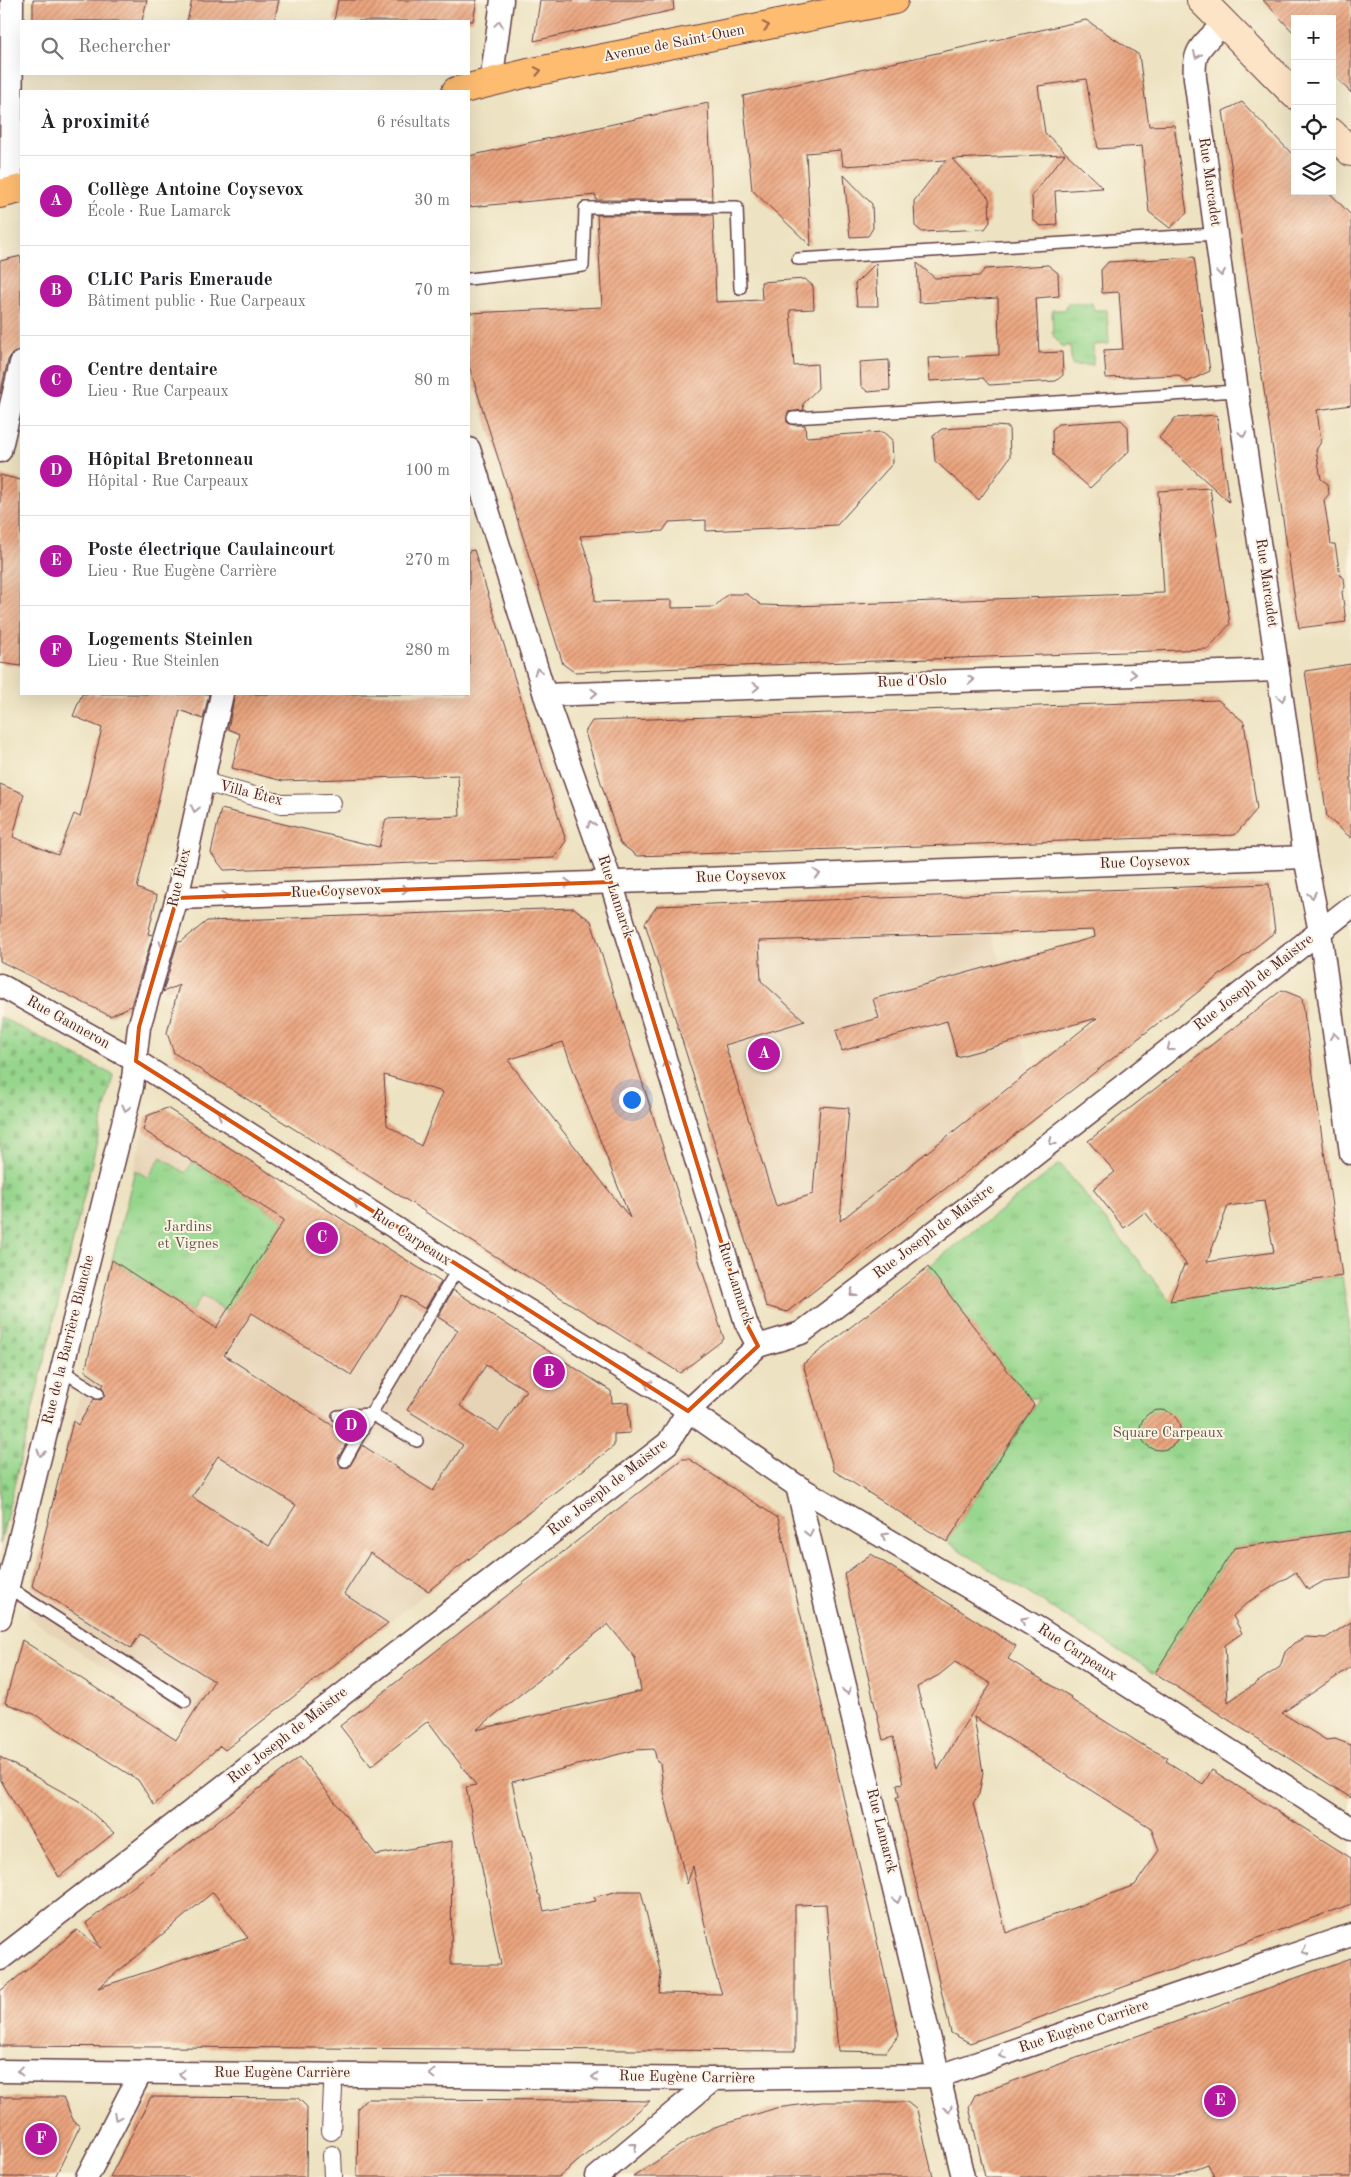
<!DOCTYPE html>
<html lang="fr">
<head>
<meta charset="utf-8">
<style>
	:root { --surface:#fff; --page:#f2f2f2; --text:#202124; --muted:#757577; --line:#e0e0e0; --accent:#b5179e }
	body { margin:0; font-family:"Old Standard TT",serif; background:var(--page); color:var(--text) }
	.controls { position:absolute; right:15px; top:15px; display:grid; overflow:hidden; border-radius:0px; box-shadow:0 5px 20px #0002 }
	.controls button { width:45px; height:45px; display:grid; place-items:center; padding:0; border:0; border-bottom:1px solid var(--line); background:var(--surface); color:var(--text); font:25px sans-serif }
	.you { position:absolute; left:631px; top:1099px; width:18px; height:18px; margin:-12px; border:4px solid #fff; border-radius:50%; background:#1a73e8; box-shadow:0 0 0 8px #1a73e833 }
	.badge { display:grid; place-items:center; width:32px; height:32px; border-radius:50%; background:var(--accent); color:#fff; font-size:16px; font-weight:700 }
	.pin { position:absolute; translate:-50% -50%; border:2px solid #fff; box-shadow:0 1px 5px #0006 }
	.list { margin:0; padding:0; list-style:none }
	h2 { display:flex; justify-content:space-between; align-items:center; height:65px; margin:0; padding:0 20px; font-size:21px }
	h2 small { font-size:16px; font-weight:400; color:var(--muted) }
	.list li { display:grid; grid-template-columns:32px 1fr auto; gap:15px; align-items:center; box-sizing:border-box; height:90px; padding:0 20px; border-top:1px solid var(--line) }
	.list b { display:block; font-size:19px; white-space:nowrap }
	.list p { margin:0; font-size:16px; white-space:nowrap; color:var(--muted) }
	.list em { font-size:16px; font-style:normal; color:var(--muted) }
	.icon { flex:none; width:28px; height:28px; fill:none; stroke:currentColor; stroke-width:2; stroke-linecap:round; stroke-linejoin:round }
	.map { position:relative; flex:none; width:1351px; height:2177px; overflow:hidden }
	.search { position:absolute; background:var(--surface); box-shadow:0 5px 20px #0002; left:20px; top:20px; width:450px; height:55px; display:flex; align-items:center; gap:12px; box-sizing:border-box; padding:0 18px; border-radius:0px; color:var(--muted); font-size:19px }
	.panel { position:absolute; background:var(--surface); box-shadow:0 5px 20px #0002; left:20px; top:90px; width:450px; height:605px; border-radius:0px }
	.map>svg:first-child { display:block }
</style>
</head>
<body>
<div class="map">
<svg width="1351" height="2177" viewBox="0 0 1351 2177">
	<defs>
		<pattern id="cemetery-stones" width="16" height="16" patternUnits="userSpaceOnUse" patternTransform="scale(1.25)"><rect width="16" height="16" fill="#96d68c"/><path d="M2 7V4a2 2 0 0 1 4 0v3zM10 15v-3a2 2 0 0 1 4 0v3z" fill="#83b779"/></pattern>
		<pattern id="park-tufts" width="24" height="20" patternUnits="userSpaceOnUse" patternTransform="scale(1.25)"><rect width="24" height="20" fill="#96d68c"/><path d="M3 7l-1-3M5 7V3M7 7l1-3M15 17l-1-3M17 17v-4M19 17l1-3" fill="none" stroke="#83b779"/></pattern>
		<pattern id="building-hatch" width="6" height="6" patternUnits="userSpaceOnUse" patternTransform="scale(1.25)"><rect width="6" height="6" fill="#eba57f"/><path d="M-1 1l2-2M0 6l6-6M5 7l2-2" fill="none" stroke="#c08668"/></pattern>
	</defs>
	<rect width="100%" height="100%" fill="#fcf5e5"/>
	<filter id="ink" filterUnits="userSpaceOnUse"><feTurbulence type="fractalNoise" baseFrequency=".02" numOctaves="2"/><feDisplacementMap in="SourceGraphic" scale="10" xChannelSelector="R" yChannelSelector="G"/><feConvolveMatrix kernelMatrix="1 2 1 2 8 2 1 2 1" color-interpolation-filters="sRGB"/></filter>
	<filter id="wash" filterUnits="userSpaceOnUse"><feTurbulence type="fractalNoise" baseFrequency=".0096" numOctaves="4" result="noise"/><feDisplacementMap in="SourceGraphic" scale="20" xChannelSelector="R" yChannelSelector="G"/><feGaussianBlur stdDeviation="1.12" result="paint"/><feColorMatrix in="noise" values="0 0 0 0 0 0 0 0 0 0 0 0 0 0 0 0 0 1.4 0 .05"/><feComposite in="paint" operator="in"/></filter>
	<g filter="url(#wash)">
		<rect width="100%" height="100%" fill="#ede2c1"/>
		<g fill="#e7d4b7">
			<path d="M990 894 992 933 1031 1071 872 1246 827 1190 738 1218 671 1007 759 979 758 902Z"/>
			<path d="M167 1108 611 1391 612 1403 628 1402 630 1433 614 1434V1446L225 1750 27 1616 147 1116Z"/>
		</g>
		<path fill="url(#cemetery-stones)" stroke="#707a5c" d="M0 1017 113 1075 0 1544Z"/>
		<g fill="url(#park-tufts)" stroke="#707a5c">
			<path d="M1068 303H1092L1094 310H1107L1109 344 1093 345V365H1072L1070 346H1061L1053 335 1052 310H1065Z"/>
			<path d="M161 1157 185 1173 193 1162 284 1220 227 1312 202 1296 191 1312 112 1260 135 1170 148 1178Z"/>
			<path d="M1060 1164 1170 1300 1342 1276 1351 1336V1531L1234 1548 1155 1673 947 1542 1039 1398H1028L928 1267Z"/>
		</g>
		<g id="blocks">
			<g fill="url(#building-hatch)" fill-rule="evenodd">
				<path d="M33 0H147L142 21H33Z"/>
				<path d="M192 0H279L274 21H187Z"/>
				<path d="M338 0H477L473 21H334Z"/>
				<path d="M540 0H673L674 10 534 41Z"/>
				<path d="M1263 0H1351V93L1332 73V19H1295V34Z"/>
				<path d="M1086 20 1139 55 1149 126 1174 125 1187 213 1170 228 1149 212 1142 146 1098 149 1086 79 1038 86 1045 133 1103 188 1055 191 1057 225 1041 226 1033 220 1032 195 1065 154 952 159 989 198 990 222 985 229 922 232 915 226 914 201 946 160 843 166 841 150 806 153 811 246 752 190 743 96Z"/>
				<path d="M1242 102 1295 157V191H1328L1351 215V405L1317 410 1321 442 1316 450 1321 479 1328 484 1329 494 1324 500 1331 544H1335L1340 575 1344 578 1345 587 1342 592 1346 622 1299 628 1223 111Z"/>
				<path d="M708 103 712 200H596V195L469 207V156Z"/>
				<path d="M844 175 872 204 873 228 868 236 850 237Z"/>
				<path d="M597 215H713L716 302 762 300 761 282 805 279 813 286 814 309 790 310 794 366 817 364 818 388 803 404 804 410 788 412 787 422 793 425H805L806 437 883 432 892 440 893 463 837 525 706 531V520L669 522 663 531 580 536 594 576 595 602 672 600V608L714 607 728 594H747L761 605 794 606 1164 593 1158 491 1210 488 1230 624 1208 649 574 672 563 664 469 366V313L602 307Z"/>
				<path d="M21 256V350L12 354 8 360 0 394V261Z"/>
				<path d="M1194 257 1210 371 1187 382 1178 375 1106 378 1104 350 1123 349 1119 292 1102 293 1101 270 1108 262Z"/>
				<path d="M876 263 878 306H857L855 284Z"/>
				<path d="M917 263 935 278 979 276 985 269 1048 265 1058 273 1059 296 1036 298 1039 353 1062 352 1063 375 1056 381 989 385 983 378 930 381 928 358 999 355 998 298 919 303Z"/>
				<path d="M889 360 890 390 868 392 861 386 860 362Z"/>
				<path d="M1217 415 1223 462 1229 502 1159 438 1175 418Z"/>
				<path d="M1121 420 1128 427 1129 451 1090 488 1053 455 1052 430 1058 424Z"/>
				<path d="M994 426 1009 427 1010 457 979 500 935 461 933 436 942 429Z"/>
				<path d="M0 475 21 480V666L0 663Z"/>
				<path d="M474 550 566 841 554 858 224 870 211 853 221 809 379 847 386 819 460 816 458 775 283 781 232 768 240 734 228 729 235 694H469V551Z"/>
				<path d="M1351 664V838L1327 817 1305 671Z"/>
				<path d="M82 694H209L203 719 180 710 137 888 157 896 148 934 153 935 131 1006 110 1016 0 961V784L24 794 13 837 58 855 74 814 80 817 102 728 73 716Z"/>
				<path d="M1218 700 1244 722 1257 809 1235 835 637 856 620 843 585 732 592 721Z"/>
				<path d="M1269 884 1275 932 787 1312 766 1306 645 923 657 906ZM1094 930 1095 937 873 999 879 1018 836 1030 842 1051 947 1021 957 1057 1097 1018 840 1221 849 1108 820 1106 813 1194 776 1206 725 1045 805 1021 761 981 759 941Z"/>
				<path d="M574 908 591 921 724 1339 680 1373 174 1053 167 1033 179 985 163 992 178 941 181 942 207 921ZM563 1042 577 1080 630 1218 508 1060ZM384 1075 443 1092 421 1146 387 1125Z"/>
				<path d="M1282 990 1302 998 1342 1276 1170 1301 1184 1265H1187L1145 1212 1124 1228 1093 1189 1115 1172 1088 1141ZM1264 1201 1274 1252 1207 1262 1228 1206Z"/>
				<path d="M167 1108 441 1282 425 1309 402 1295 351 1375 252 1313 224 1355 350 1437 338 1458 341 1467H349L362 1445 433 1491 463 1445 407 1410 458 1330 438 1317 453 1290 611 1391 612 1403 628 1402 630 1433 614 1434V1446L428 1591 370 1553 344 1594 388 1623 225 1750 220 1746 154 1805 138 1780 34 1714 5 1703 22 1640 176 1740 214 1681 140 1634 131 1648 32 1586 73 1421 78 1425 94 1399 101 1400 105 1394 102 1387 104 1384 85 1371 112 1260 216 1328 284 1220 143 1130 147 1116ZM486 1365 526 1390 499 1431 460 1406ZM218 1456 296 1505 269 1546 192 1497Z"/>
				<path d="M928 1267 1034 1405 947 1542 834 1471 803 1364Z"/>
				<circle cx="1160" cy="1430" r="20"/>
				<path d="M682 1459H689L778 1518 899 2035 886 2052 838 2051 826 1904 795 1905V2051L0 2046V1991L77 1930 101 1948 86 1923 300 1757 376 1855 452 1841 451 1965H501L466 1787 476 1785 428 1721 371 1766 340 1726ZM608 1624 635 1658 641 1691 476 1730ZM654 1749 657 1762 660 1763 665 1798 687 1884 693 1866 713 1966 722 1994 659 1993 661 1974 641 1891H619L594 1897 596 1901 544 1911 540 1895 538 1894 530 1864 532 1859 525 1835 524 1836 512 1782 635 1750ZM213 1892 248 1938 98 1988 116 1973Z"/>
				<path d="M1351 1531V1578L1324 1581 1308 1590 1296 1572 1248 1602 1233 1616 1242 1633 1225 1645 1228 1702 1280 1667 1285 1652 1294 1643 1306 1637 1326 1638 1351 1622V1667L1282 1713 1326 1740 1335 1739 1351 1745V1798L1155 1673 1234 1548Z"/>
				<path d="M871 1554 1016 1646 1008 1659 1071 1697 1070 1699 1141 1744 1168 1758 1166 1761 1203 1784 1212 1770 1351 1858V1904L970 2043 951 2033 896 1797H899L897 1784 904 1783 893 1737 883 1740 844 1574ZM955 1662 991 1684 959 1733 938 1770 917 1687 939 1675ZM974 1717 1151 1828 1159 1850 1135 1885 1006 1933 973 1803 979 1794 983 1773Z"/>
				<path d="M0 1757 79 1801 114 1833 59 1877 0 1779Z"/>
				<path d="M1351 1958V2177H1214L1208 2164 1173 2177H985L969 2107 975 2095Z"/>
				<path d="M0 2097H63L74 2122 80 2126 55 2177H0Z"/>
				<path d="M151 2097 298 2098 307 2107 306 2177H110Z"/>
				<path d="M367 2099 581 2100 650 2101 559 2177H357L358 2108Z"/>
				<path d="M822 2102H907L917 2110 933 2177H633L690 2139 715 2127 776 2108Z"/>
			</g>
		</g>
	</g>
	<g filter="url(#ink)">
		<use href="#blocks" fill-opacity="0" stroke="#623c42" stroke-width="1"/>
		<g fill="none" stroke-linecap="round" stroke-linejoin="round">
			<g stroke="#623c42" stroke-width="14">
				<g id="service">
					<path d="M798 259 1216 234"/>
					<path d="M469 279 583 266 585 208 737 207 740 288"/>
					<path d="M793 418 1237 391"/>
					<path d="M61 1370 98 1393"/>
					<path d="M338 1416 371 1414"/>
					<path d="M417 1441 371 1414 458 1268"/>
					<path d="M345 1461 371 1414"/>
					<path d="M8 1587 185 1701"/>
				</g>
			</g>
			<g stroke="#623c42" stroke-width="20">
				<g id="pedestrian">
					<path d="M201 781 282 804 332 803"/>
					<path d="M331 2131 333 2088"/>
					<path d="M332 2155 333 2177"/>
				</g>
			</g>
			<g stroke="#623c42" stroke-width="25">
				<g id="minor">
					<path d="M1225 22C1205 44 1192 47 1195 78L1237 391 1305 857 1320 932 1351 1153"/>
					<path d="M491 83 502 0"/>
					<path d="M11 191 12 0"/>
					<path d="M469 449 545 695 611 882 746 1323 758 1346"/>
					<path d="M0 451 21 363"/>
					<path d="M545 695 1278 670"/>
					<path d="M177 898 1305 857"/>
					<path d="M0 985 136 1061 458 1268 660 1391 797 1486 1041 1630 1351 1828"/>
					<path d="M797 1486 963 2177"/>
					<path d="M0 1618 132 1087 139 1027 177 898 222 694"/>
					<path d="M0 1959 668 1443 688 1411 758 1346 801 1333 981 1197 1351 907"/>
					<path d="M0 2071 714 2079 940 2076 1351 1935"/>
					<path d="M87 2177 140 2074"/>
					<path d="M597 2177 714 2079"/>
				</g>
			</g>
			<g stroke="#623c42" stroke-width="30">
				<g id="secondary">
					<path d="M1201 0 1295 95"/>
					<path d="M1332 133 1351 152"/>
				</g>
			</g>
			<g stroke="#623c42" stroke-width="30">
				<g id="primary">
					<path d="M456 91 528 73 894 0"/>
					<path d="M0 194 21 189"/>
				</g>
			</g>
			<use href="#service" stroke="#fff" stroke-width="11"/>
			<use href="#pedestrian" stroke="#fff" stroke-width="18"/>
			<use href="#minor" stroke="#fff" stroke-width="22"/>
			<use href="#secondary" stroke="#fee4c6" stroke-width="28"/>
			<use href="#primary" stroke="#fdbc70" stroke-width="28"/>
		</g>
		<defs><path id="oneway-chevron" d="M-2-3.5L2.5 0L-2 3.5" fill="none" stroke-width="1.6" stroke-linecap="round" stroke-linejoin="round" transform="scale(1.25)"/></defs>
		<g stroke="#ae9aa0">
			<use href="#oneway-chevron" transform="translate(499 24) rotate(-82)"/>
			<use href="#oneway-chevron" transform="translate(1197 55) rotate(113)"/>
			<use href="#oneway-chevron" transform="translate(1221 273) rotate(82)"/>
			<use href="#oneway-chevron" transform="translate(1243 434) rotate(82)"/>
			<use href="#oneway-chevron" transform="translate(538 671) rotate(-107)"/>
			<use href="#oneway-chevron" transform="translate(1133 674) rotate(-2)"/>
			<use href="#oneway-chevron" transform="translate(971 680) rotate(-2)"/>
			<use href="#oneway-chevron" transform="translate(756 687) rotate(-2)"/>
			<use href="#oneway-chevron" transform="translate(594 693) rotate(-2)"/>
			<use href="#oneway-chevron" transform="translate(1282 698) rotate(82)"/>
			<use href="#oneway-chevron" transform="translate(195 809) rotate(102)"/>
			<use href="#oneway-chevron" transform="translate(591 824) rotate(-110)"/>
			<use href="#oneway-chevron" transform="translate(817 874) rotate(-2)"/>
			<use href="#oneway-chevron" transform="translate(568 883) rotate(-2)"/>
			<use href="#oneway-chevron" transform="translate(405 889) rotate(-2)"/>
			<use href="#oneway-chevron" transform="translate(1312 895) rotate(79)"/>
			<use href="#oneway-chevron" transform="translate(225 896) rotate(-2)"/>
			<use href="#oneway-chevron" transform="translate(163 945) rotate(106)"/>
			<use href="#oneway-chevron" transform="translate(1334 1036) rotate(-98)"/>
			<use href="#oneway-chevron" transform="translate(1170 1048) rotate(142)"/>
			<use href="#oneway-chevron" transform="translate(666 1063) rotate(-107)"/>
			<use href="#oneway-chevron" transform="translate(126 1108) rotate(104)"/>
			<use href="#oneway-chevron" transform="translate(221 1115) rotate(-147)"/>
			<use href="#oneway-chevron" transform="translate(1052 1142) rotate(142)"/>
			<use href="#oneway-chevron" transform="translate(357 1203) rotate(-147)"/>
			<use href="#oneway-chevron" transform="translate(713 1218) rotate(-107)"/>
			<use href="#oneway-chevron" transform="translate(853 1293) rotate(143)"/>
			<use href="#oneway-chevron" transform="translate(509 1299) rotate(-149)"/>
			<use href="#oneway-chevron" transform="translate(648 1384) rotate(-149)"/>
			<use href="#oneway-chevron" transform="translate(41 1453) rotate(104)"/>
			<use href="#oneway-chevron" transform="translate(809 1533) rotate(76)"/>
			<use href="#oneway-chevron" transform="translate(885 1536) rotate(-149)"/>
			<use href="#oneway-chevron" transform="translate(1024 1620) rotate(-149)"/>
			<use href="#oneway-chevron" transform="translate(847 1691) rotate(76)"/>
			<use href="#oneway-chevron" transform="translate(897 1900) rotate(76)"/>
			<use href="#oneway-chevron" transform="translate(1305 1951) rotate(161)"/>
			<use href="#oneway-chevron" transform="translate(1002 2055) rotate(161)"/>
			<use href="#oneway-chevron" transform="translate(20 2071) rotate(-179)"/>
			<use href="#oneway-chevron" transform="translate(182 2074) rotate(180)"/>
			<use href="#oneway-chevron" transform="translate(432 2074) rotate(-179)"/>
			<use href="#oneway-chevron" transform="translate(595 2077) rotate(-179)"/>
			<use href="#oneway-chevron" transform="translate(948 2109) rotate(77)"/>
			<use href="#oneway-chevron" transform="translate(117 2117) rotate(117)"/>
			<use href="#oneway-chevron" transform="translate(634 2146) rotate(-40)"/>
		</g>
		<g stroke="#9b664a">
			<use href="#oneway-chevron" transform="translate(766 26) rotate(-11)"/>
			<use href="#oneway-chevron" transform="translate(538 71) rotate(-11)"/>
		</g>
	</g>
	<path fill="none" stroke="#d8530f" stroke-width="4" stroke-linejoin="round" d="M611 882 746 1323 758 1346 688 1411 136 1061 139 1027 177 898Z"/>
	<g text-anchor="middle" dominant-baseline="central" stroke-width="4" stroke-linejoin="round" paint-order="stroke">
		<g font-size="15" fill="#4a1f2b" stroke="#fcf5e5">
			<text transform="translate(674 44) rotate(-11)">Avenue de Saint-Ouen</text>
			<text transform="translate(1209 182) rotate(82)">Rue Marcadet</text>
			<text transform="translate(1266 583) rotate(82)">Rue Marcadet</text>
			<text transform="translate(912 682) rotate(-2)">Rue d'Oslo</text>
			<text transform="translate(251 794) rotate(14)">Villa Étex</text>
			<text transform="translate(1145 863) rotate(-2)">Rue Coysevox</text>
			<text transform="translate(741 877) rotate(-2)">Rue Coysevox</text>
			<text transform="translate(180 878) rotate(-77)">Rue Étex</text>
			<text transform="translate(336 892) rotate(-2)">Rue Coysevox</text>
			<text transform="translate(615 897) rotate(72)">Rue Lamarck</text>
			<text transform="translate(1254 983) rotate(-38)">Rue Joseph de Maistre</text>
			<text transform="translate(68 1023) rotate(29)">Rue Ganneron</text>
			<text transform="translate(934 1232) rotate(-37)">Rue Joseph de Maistre</text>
			<text transform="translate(411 1238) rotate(33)">Rue Carpeaux</text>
			<text transform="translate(735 1284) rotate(72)">Rue Lamarck</text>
			<text transform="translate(69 1340) rotate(-76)">Rue de la Barrière Blanche</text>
			<text transform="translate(608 1488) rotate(-38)">Rue Joseph de Maistre</text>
			<text transform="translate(1077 1653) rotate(33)">Rue Carpeaux</text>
			<text transform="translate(288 1736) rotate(-38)">Rue Joseph de Maistre</text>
			<text transform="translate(881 1831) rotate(76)">Rue Lamarck</text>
			<text transform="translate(1084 2027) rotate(-19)">Rue Eugène Carrière</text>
			<text x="282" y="2073">Rue Eugène Carrière</text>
			<text transform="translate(687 2078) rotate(1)">Rue Eugène Carrière</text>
		</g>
		<g font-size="15" fill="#615648" stroke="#fcf5e5">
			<text x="188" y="1227">Jardins<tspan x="188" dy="17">et Vignes</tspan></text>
			<text x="1168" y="1433">Square Carpeaux</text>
		</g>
	</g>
</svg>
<div class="controls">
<button>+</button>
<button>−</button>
<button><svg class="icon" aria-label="locate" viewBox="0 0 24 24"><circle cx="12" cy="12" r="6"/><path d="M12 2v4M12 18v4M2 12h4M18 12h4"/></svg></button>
<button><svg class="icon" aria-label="layers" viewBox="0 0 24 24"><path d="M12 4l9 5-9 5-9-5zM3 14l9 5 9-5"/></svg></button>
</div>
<div class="you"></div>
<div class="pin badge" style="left:764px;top:1054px">A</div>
<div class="pin badge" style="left:549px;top:1372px">B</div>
<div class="pin badge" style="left:322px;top:1238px">C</div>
<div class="pin badge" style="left:351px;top:1426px">D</div>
<div class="pin badge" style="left:1220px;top:2101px">E</div>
<div class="pin badge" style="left:41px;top:2139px">F</div>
<div class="search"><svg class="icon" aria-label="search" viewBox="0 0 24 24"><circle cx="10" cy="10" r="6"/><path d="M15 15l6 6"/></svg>Rechercher</div>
<section class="panel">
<h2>À proximité<small>6 résultats</small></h2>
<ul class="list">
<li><span class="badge">A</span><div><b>Collège Antoine Coysevox</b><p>École · Rue Lamarck</p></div><em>30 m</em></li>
<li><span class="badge">B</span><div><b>CLIC Paris Emeraude</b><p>Bâtiment public · Rue Carpeaux</p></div><em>70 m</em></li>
<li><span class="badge">C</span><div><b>Centre dentaire</b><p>Lieu · Rue Carpeaux</p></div><em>80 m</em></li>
<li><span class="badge">D</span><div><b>Hôpital Bretonneau</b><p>Hôpital · Rue Carpeaux</p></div><em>100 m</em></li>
<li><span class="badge">E</span><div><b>Poste électrique Caulaincourt</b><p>Lieu · Rue Eugène Carrière</p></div><em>270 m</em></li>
<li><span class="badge">F</span><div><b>Logements Steinlen</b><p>Lieu · Rue Steinlen</p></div><em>280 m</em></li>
</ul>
</section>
</div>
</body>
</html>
